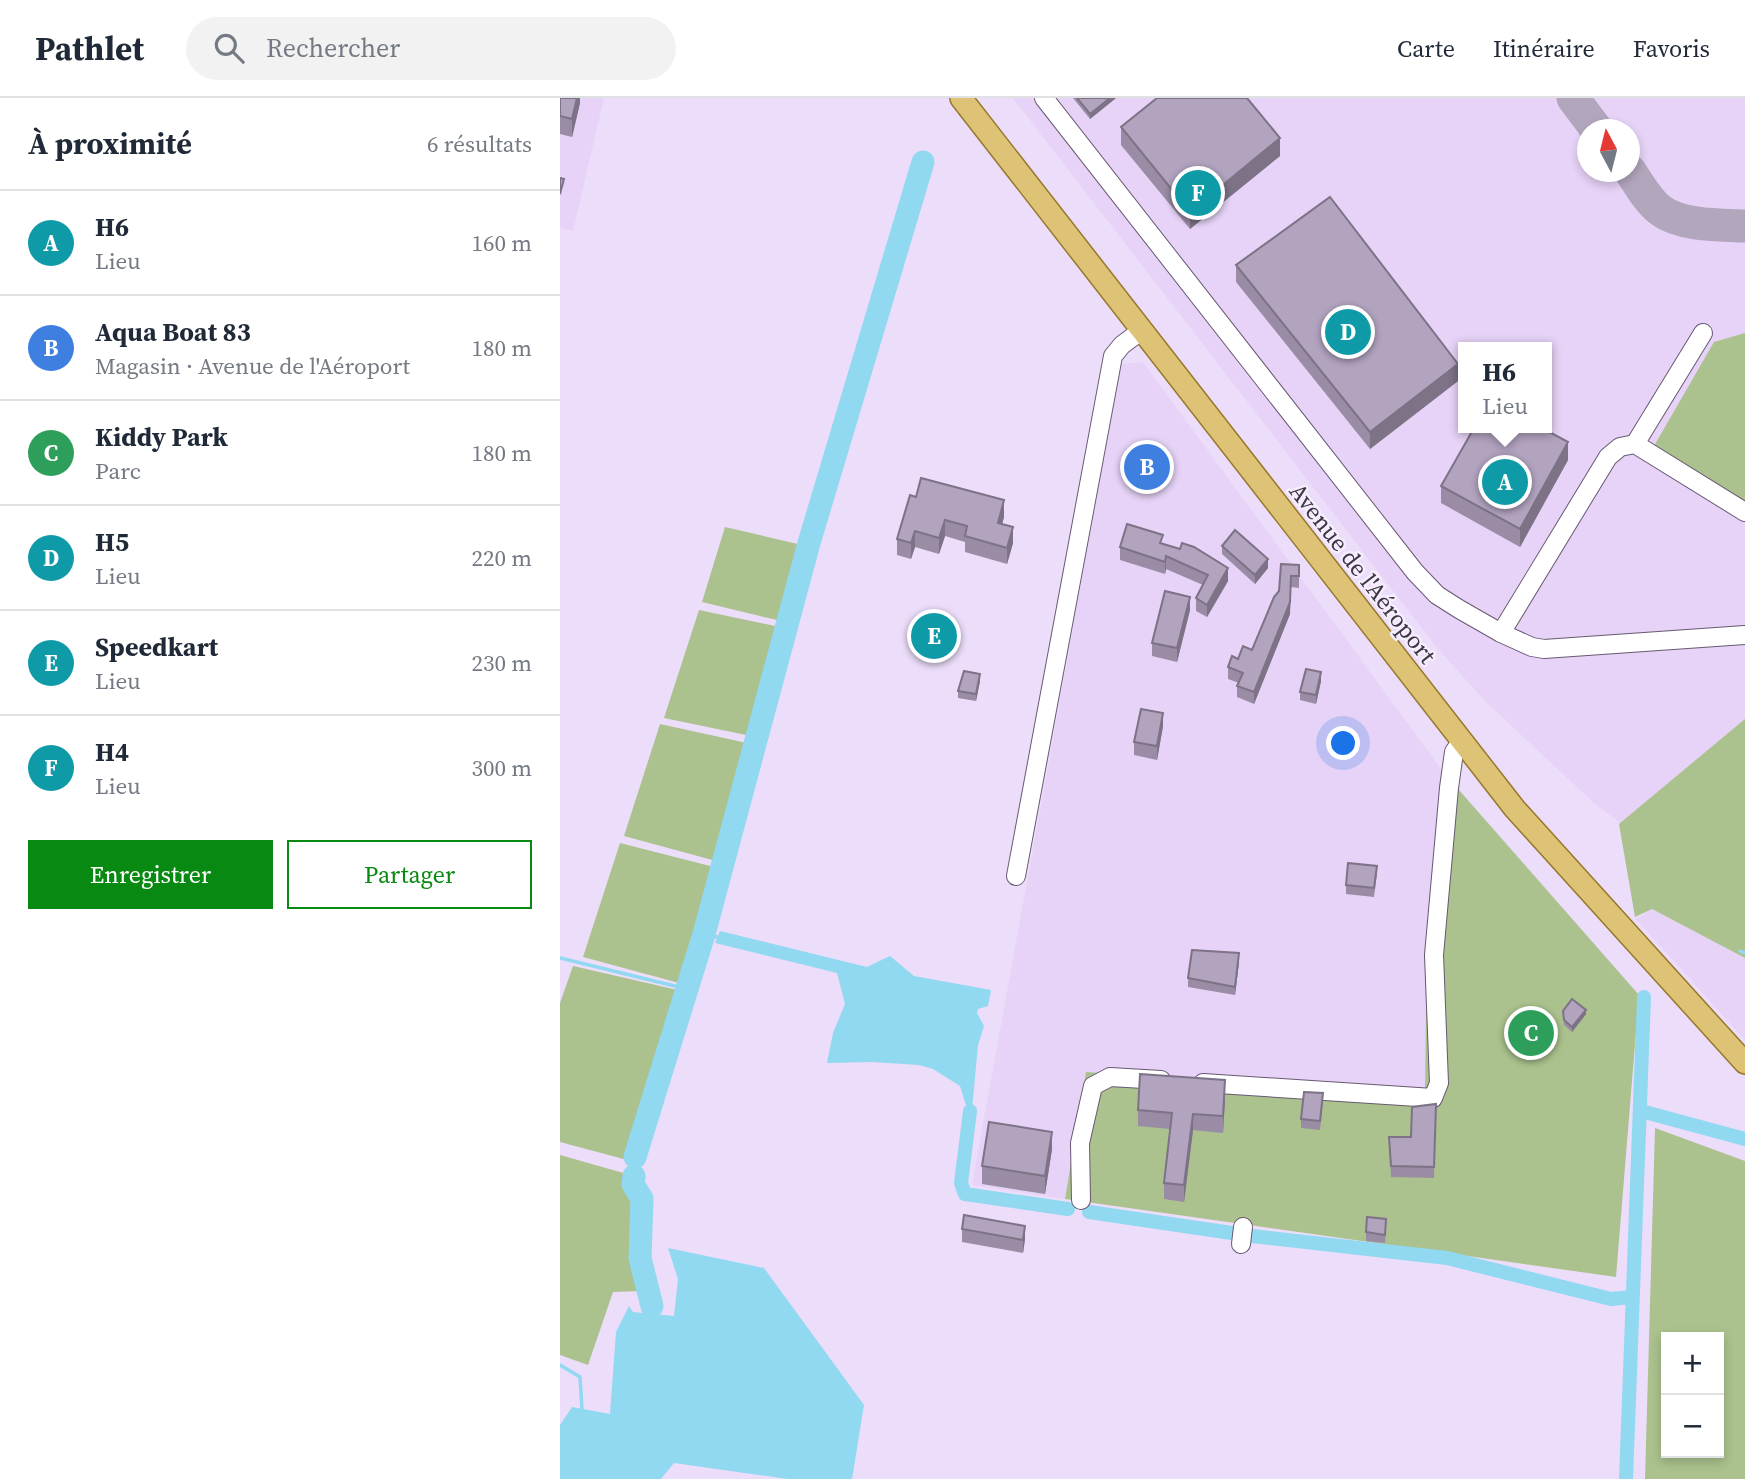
<!DOCTYPE html>
<html lang="fr">
<head>
<meta charset="utf-8">
<style>
	:root { --surface:#fff; --page:#f2f2f3; --text:#1f2937; --muted:#747a83; --line:#e0e1e3; --accent:#088912 }
	body { margin:0; font-family:"Source Serif 4",serif; background:var(--page); color:var(--text) }
	.controls { position:absolute; right:21px; bottom:21px; display:grid; overflow:hidden; border-radius:0px; box-shadow:0 4px 10px #0003 }
	.controls button { width:63px; height:63px; display:grid; place-items:center; padding:0; border:0; border-bottom:2px solid var(--line); background:var(--surface); color:var(--text); font:35px sans-serif }
	.compass { position:absolute; left:1017px; top:21px; width:63px; height:63px; border-radius:50%; background:var(--surface); box-shadow:0 4px 10px #0003; rotate:353deg }
	.you { position:absolute; left:784px; top:646px; width:24px; height:24px; margin:-18px; border:5px solid #fff; border-radius:50%; background:#1a73e8; box-shadow:0 0 0 10px #1a73e833 }
	.badge { display:grid; place-items:center; width:46px; height:46px; border-radius:50%; background:var(--accent); color:#fff; font-size:23px; font-weight:700 }
	.pin { position:absolute; translate:-50% -50%; border:4px solid #fff; box-shadow:0 2px 7px #0006 }
	.popup { position:absolute; left:898px; top:244px; width:94px; height:91px; box-sizing:border-box; display:grid; place-content:center; border-radius:0px; background:var(--surface); filter:drop-shadow(0 2px 5px #0005); font-size:23px; white-space:nowrap; color:var(--muted) }
	.popup b { font-size:26px; color:var(--text) }
	.popup::after { content:''; position:absolute; left:50%; top:100%; margin-left:-14px; border:14px solid transparent; border-top-color:var(--surface) }
	.list { margin:0; padding:0; list-style:none }
	h2 { display:flex; justify-content:space-between; align-items:center; height:91px; margin:0; padding:0 28px; font-size:30px }
	h2 small { font-size:23px; font-weight:400; color:var(--muted) }
	.list li { display:grid; grid-template-columns:46px 1fr auto; gap:21px; align-items:center; box-sizing:border-box; height:105px; padding:0 28px; border-top:2px solid var(--line) }
	.list b { display:block; font-size:26px; white-space:nowrap }
	.list p { margin:0; font-size:23px; white-space:nowrap; color:var(--muted) }
	.list em { font-size:23px; font-style:normal; color:var(--muted) }
	.actions { display:flex; gap:14px; padding:21px 28px }
	.actions a { flex:1; padding:16px 0; border:2px solid var(--accent); border-radius:0px; text-align:center; font-size:24px; color:var(--accent) }
	.actions .main { background:var(--accent); color:#fff }
	.icon { flex:none; width:38px; height:38px; fill:none; stroke:currentColor; stroke-width:2; stroke-linecap:round; stroke-linejoin:round }
	.map { position:relative; flex:none; width:1185px; height:1381px; overflow:hidden }
	header { display:flex; align-items:center; gap:42px; box-sizing:border-box; height:98px; padding:0 35px; background:var(--surface); border-bottom:2px solid var(--line) }
	header strong { font-size:33px }
	nav { display:flex; gap:38px; margin-inline-start:auto; font-size:24px }
	.search { width:490px; height:63px; background:var(--page); display:flex; align-items:center; gap:18px; box-sizing:border-box; padding:0 24px; border-radius:38px; color:var(--muted); font-size:26px }
	main { display:flex }
	aside { flex:1; background:var(--surface) }
	.map>svg:first-child { display:block }
</style>
</head>
<body>
<header>
<strong>Pathlet</strong>
<div class="search"><svg class="icon" aria-label="search" viewBox="0 0 24 24"><circle cx="10" cy="10" r="6"/><path d="M15 15l6 6"/></svg>Rechercher</div>
<nav><a>Carte</a><a>Itinéraire</a><a>Favoris</a></nav>
</header>
<main>
<aside>
<h2>À proximité<small>6 résultats</small></h2>
<ul class="list">
<li><span class="badge" style="background:#0f9aa8">A</span><div><b>H6</b><p>Lieu</p></div><em>160 m</em></li>
<li><span class="badge" style="background:#3f7fe0">B</span><div><b>Aqua Boat 83</b><p>Magasin · Avenue de l'Aéroport</p></div><em>180 m</em></li>
<li><span class="badge" style="background:#2e9e5b">C</span><div><b>Kiddy Park</b><p>Parc</p></div><em>180 m</em></li>
<li><span class="badge" style="background:#0f9aa8">D</span><div><b>H5</b><p>Lieu</p></div><em>220 m</em></li>
<li><span class="badge" style="background:#0f9aa8">E</span><div><b>Speedkart</b><p>Lieu</p></div><em>230 m</em></li>
<li><span class="badge" style="background:#0f9aa8">F</span><div><b>H4</b><p>Lieu</p></div><em>300 m</em></li>
</ul>
<div class="actions"><a class="main">Enregistrer</a><a>Partager</a></div>
</aside>
<div class="map">
<svg width="1185" height="1381" viewBox="0 0 1185 1381">
	<rect width="100%" height="100%" fill="#ecddfa"/>
	<g fill="#e6d3f7" fill-rule="evenodd">
		<path d="M0 0H44L13 133 0 130Z"/>
		<path d="M453 0H1185V818L1035 706 926 604 878 551ZM1028 32H1070V74H1028ZM903 249H987V330H903Z"/>
		<path d="M583 264 884 675 867 833 865 993 526 974 505 1101 412 1087 561 266Z"/>
		<path d="M1092 811 1185 860V942L1076 821Z"/>
	</g>
	<g fill="#abc28e" fill-rule="evenodd">
		<path d="M1185 235V404L1094 348 1154 244Z"/>
		<path d="M165 429 242 447 221 523 142 504Z"/>
		<path d="M139 512 220 529 191 638 104 620Z"/>
		<path d="M1185 621V860L1092 811 1075 819 1059 726Z"/>
		<path d="M100 626 187 645 156 763 64 738Z"/>
		<path d="M884 675 1079 897 1056 1179 505 1101 526 974 865 993 867 833Z"/>
		<path d="M60 745 154 769 119 885 23 859Z"/>
		<path d="M13 868 122 893 71 1063 0 1044V905Z"/>
		<path d="M1095 1030 1185 1063V1381H1085ZM1106 1239H1159V1355H1106Z"/>
		<path d="M0 1057 74 1078 81 1193 53 1194 28 1267 0 1257Z"/>
	</g>
	<g fill="#91d8f1">
		<path d="M160 833 307 869 330 858 354 878 431 892 428 908 418 911 417 915 424 928 418 947 412 1012 408 1014 400 988 373 971 359 967 312 964 267 965 273 935 285 906 277 875 155 845Z"/>
		<path d="M108 1150 204 1170 304 1307 292 1381H228L114 1365 101 1381H0V1327L12 1309 50 1316 56 1234 69 1208 73 1214 114 1218 118 1181Z"/>
	</g>
	<g fill="none" stroke-linecap="round" stroke-linejoin="round">
		<g stroke="#91d8f1" stroke-width="3.5">
			<path d="M144 836 157 839"/>
			<path d="M1180 853 1185 855"/>
			<path d="M0 860 127 891"/>
			<path d="M0 1267 20 1279 22 1311"/>
		</g>
		<g stroke="#91d8f1" stroke-width="14">
			<path d="M410 1013 401 1085 405 1096 508 1111"/>
			<path d="M1081 1013 1185 1041"/>
			<path d="M529 1114 692 1138 887 1160 1051 1201 1072 1199"/>
			<path d="M1066 1381 1084 899"/>
		</g>
		<g stroke="#91d8f1" stroke-width="23">
			<path d="M75 1059 144 836 249 445 363 64"/>
			<path d="M74 1078 73 1086 82 1101 80 1160 92 1208"/>
		</g>
		<g stroke="#b2a6bd" stroke-width="33">
			<path d="M1013 0 1037 32"/>
			<path d="M1070 73C1078 85 1088 103 1100 112 1121 128 1160 127 1185 128"/>
		</g>
		<g stroke="#675972" stroke-width="20">
			<g id="minor">
				<path d="M484 0 855 474 877 497 899 511 941 535 972 549 984 551 1185 537"/>
				<path d="M1075 346 1143 235"/>
				<path d="M941 535 1048 359 1060 349 1075 346 1185 414"/>
				<path d="M456 778 553 258 562 247 582 232"/>
				<path d="M643 985 873 1000 879 985 874 857 889 690 894 654 901 644"/>
				<path d="M521 1102 520 1045 533 988 550 979 601 982"/>
				<path d="M681 1146 683 1129"/>
			</g>
		</g>
		<g stroke="#97782a" stroke-width="24">
			<path id="major" d="M401 0 955 711 1185 965"/>
		</g>
		<use href="#minor" stroke="#fff" stroke-width="18"/>
		<use href="#major" stroke="#dec377" stroke-width="21"/>
	</g>
	<g fill="#998ca4">
		<path d="M0 0H20V5L12 39 0 36Z"/>
		<path d="M513 0H556L530 21Z"/>
		<path d="M561 29 720 58 630 131 561 47Z"/>
		<path d="M676 167 898 283 810 351 676 184Z"/>
		<path d="M1008 362 960 449 881 405V388Z"/>
		<path d="M356 399 444 419 442 426 453 445 447 466 405 454V444L385 438 379 456 355 449 351 461 337 457V441Z"/>
		<path d="M603 446 668 483 647 519 636 513V500L643 487 606 471 605 476 560 462V449Z"/>
		<path d="M662 448 708 470 695 486 662 456Z"/>
		<path d="M739 467V490L731 489 730 516 694 606 677 599V588L679 585 668 581V569L678 561 692 552 719 493Z"/>
		<path d="M630 512 617 564 592 558V545Z"/>
		<path d="M420 583 416 603 398 600V593Z"/>
		<path d="M761 583 756 606 740 602V594Z"/>
		<path d="M603 628 597 662 574 657V644Z"/>
		<path d="M817 776 814 799 786 796V787Z"/>
		<path d="M679 864 675 897 628 889V880Z"/>
		<path d="M1003 913 1026 916 1012 934 1004 927Z"/>
		<path d="M665 998 663 1035 633 1032 624 1104 604 1101V1085L610 1031 578 1028V1012Z"/>
		<path d="M763 1004 760 1032 741 1030V1021Z"/>
		<path d="M876 1006 874 1080 831 1079 829 1039H851Z"/>
		<path d="M492 1051 485 1096 422 1086V1068Z"/>
		<path d="M826 1130 825 1145 806 1143V1134Z"/>
		<path d="M402 1131 465 1141 463 1155 402 1144Z"/>
	</g>
	<g fill="#7d7286">
		<path d="M17 0H20V5L12 39V21Z"/>
		<path d="M550 0H556L530 21V16Z"/>
		<path d="M720 40V58L630 131V114Z"/>
		<path d="M898 266V283L810 351V334Z"/>
		<path d="M1008 344V362L960 449V431Z"/>
		<path d="M444 402V419L438 441V425Z"/>
		<path d="M385 422V438L379 456V440Z"/>
		<path d="M453 429V445L447 466V450Z"/>
		<path d="M355 433V449L351 461V445Z"/>
		<path d="M606 458V471L605 476V464Z"/>
		<path d="M708 461V470L695 486V477Z"/>
		<path d="M668 470V483L647 519V507Z"/>
		<path d="M731 478 730 516 694 606V594Z"/>
		<path d="M630 499V512L617 564V550Z"/>
		<path d="M761 574V583L756 606V597Z"/>
		<path d="M420 576V583L416 603V596Z"/>
		<path d="M603 615V628L597 662V648Z"/>
		<path d="M679 855V864L675 897V889Z"/>
		<path d="M1026 912V916L1012 934V929Z"/>
		<path d="M665 982V998L663 1035V1018Z"/>
		<path d="M633 1016V1032L624 1104V1087Z"/>
		<path d="M492 1034V1051L485 1096V1078Z"/>
		<path d="M465 1128V1141L463 1155V1142Z"/>
	</g>
	<g fill="#b2a3bf" stroke="#7d7286" stroke-width="2">
		<path d="M0 0H17L12 21 0 18Z"/>
		<path d="M517 0H550L530 16Z"/>
		<path d="M597 0H687L720 40 630 114 561 29Z"/>
		<path d="M0 80 4 81 0 96Z"/>
		<path d="M770 99 898 266 810 334 676 167Z"/>
		<path d="M914 330H982L1008 344 960 431 881 388Z"/>
		<path d="M361 380 444 402 438 425 453 429 447 450 405 438 407 428 385 422 379 440 355 433 351 445 337 441 350 397 356 399Z"/>
		<path d="M567 426 603 437 600 445 620 451 622 445 634 449 668 470 647 507 636 500 648 477 606 458 605 464 560 449Z"/>
		<path d="M675 432 708 461 695 477 662 448Z"/>
		<path d="M721 466 739 467V478H731L730 504 694 594 677 588 683 575 668 569 672 558 678 561 683 548 692 552 714 499 719 493Z"/>
		<path d="M605 493 630 499 617 550 592 545Z"/>
		<path d="M746 571 761 574 756 597 740 594Z"/>
		<path d="M404 573 420 576 416 596 398 593Z"/>
		<path d="M581 611 603 615 597 648 574 644Z"/>
		<path d="M788 765 817 768 814 790 786 787Z"/>
		<path d="M632 852 679 855 675 889 628 880Z"/>
		<path d="M1012 901 1026 912 1012 929 1004 922 1003 913Z"/>
		<path d="M580 976 665 982 663 1018 633 1016 624 1087 604 1085 612 1015 578 1012Z"/>
		<path d="M744 994 763 995 760 1023 741 1021Z"/>
		<path d="M876 1006 874 1069 831 1068 829 1039H851L852 1009Z"/>
		<path d="M429 1024 492 1034 485 1078 422 1068Z"/>
		<path d="M404 1117 465 1128 463 1142 402 1131Z"/>
		<path d="M807 1119 826 1121 825 1137 806 1134Z"/>
	</g>
	<g text-anchor="middle" dominant-baseline="central" stroke-width="5" stroke-linejoin="round" paint-order="stroke">
		<g font-size="24" fill="#3c3641" stroke="#f6edff">
			<text transform="translate(803 475) rotate(52)">Avenue de l'Aéroport</text>
		</g>
	</g>
</svg>
<div class="controls">
<button>+</button>
<button>−</button>
</div>
<svg class="compass" viewBox="-18 -18 36 36"><path d="M0-13l5 13h-10z" fill="#e53935"/><path d="M0 13l5-13h-10z" fill="#747a83"/></svg>
<div class="you"></div>
<div class="pin badge" style="left:945px;top:384px;background:#0f9aa8">A</div>
<div class="popup"><b>H6</b>Lieu</div>
<div class="pin badge" style="left:587px;top:369px;background:#3f7fe0">B</div>
<div class="pin badge" style="left:971px;top:935px;background:#2e9e5b">C</div>
<div class="pin badge" style="left:788px;top:234px;background:#0f9aa8">D</div>
<div class="pin badge" style="left:374px;top:538px;background:#0f9aa8">E</div>
<div class="pin badge" style="left:638px;top:95px;background:#0f9aa8">F</div>
</div>
</main>
</body>
</html>
